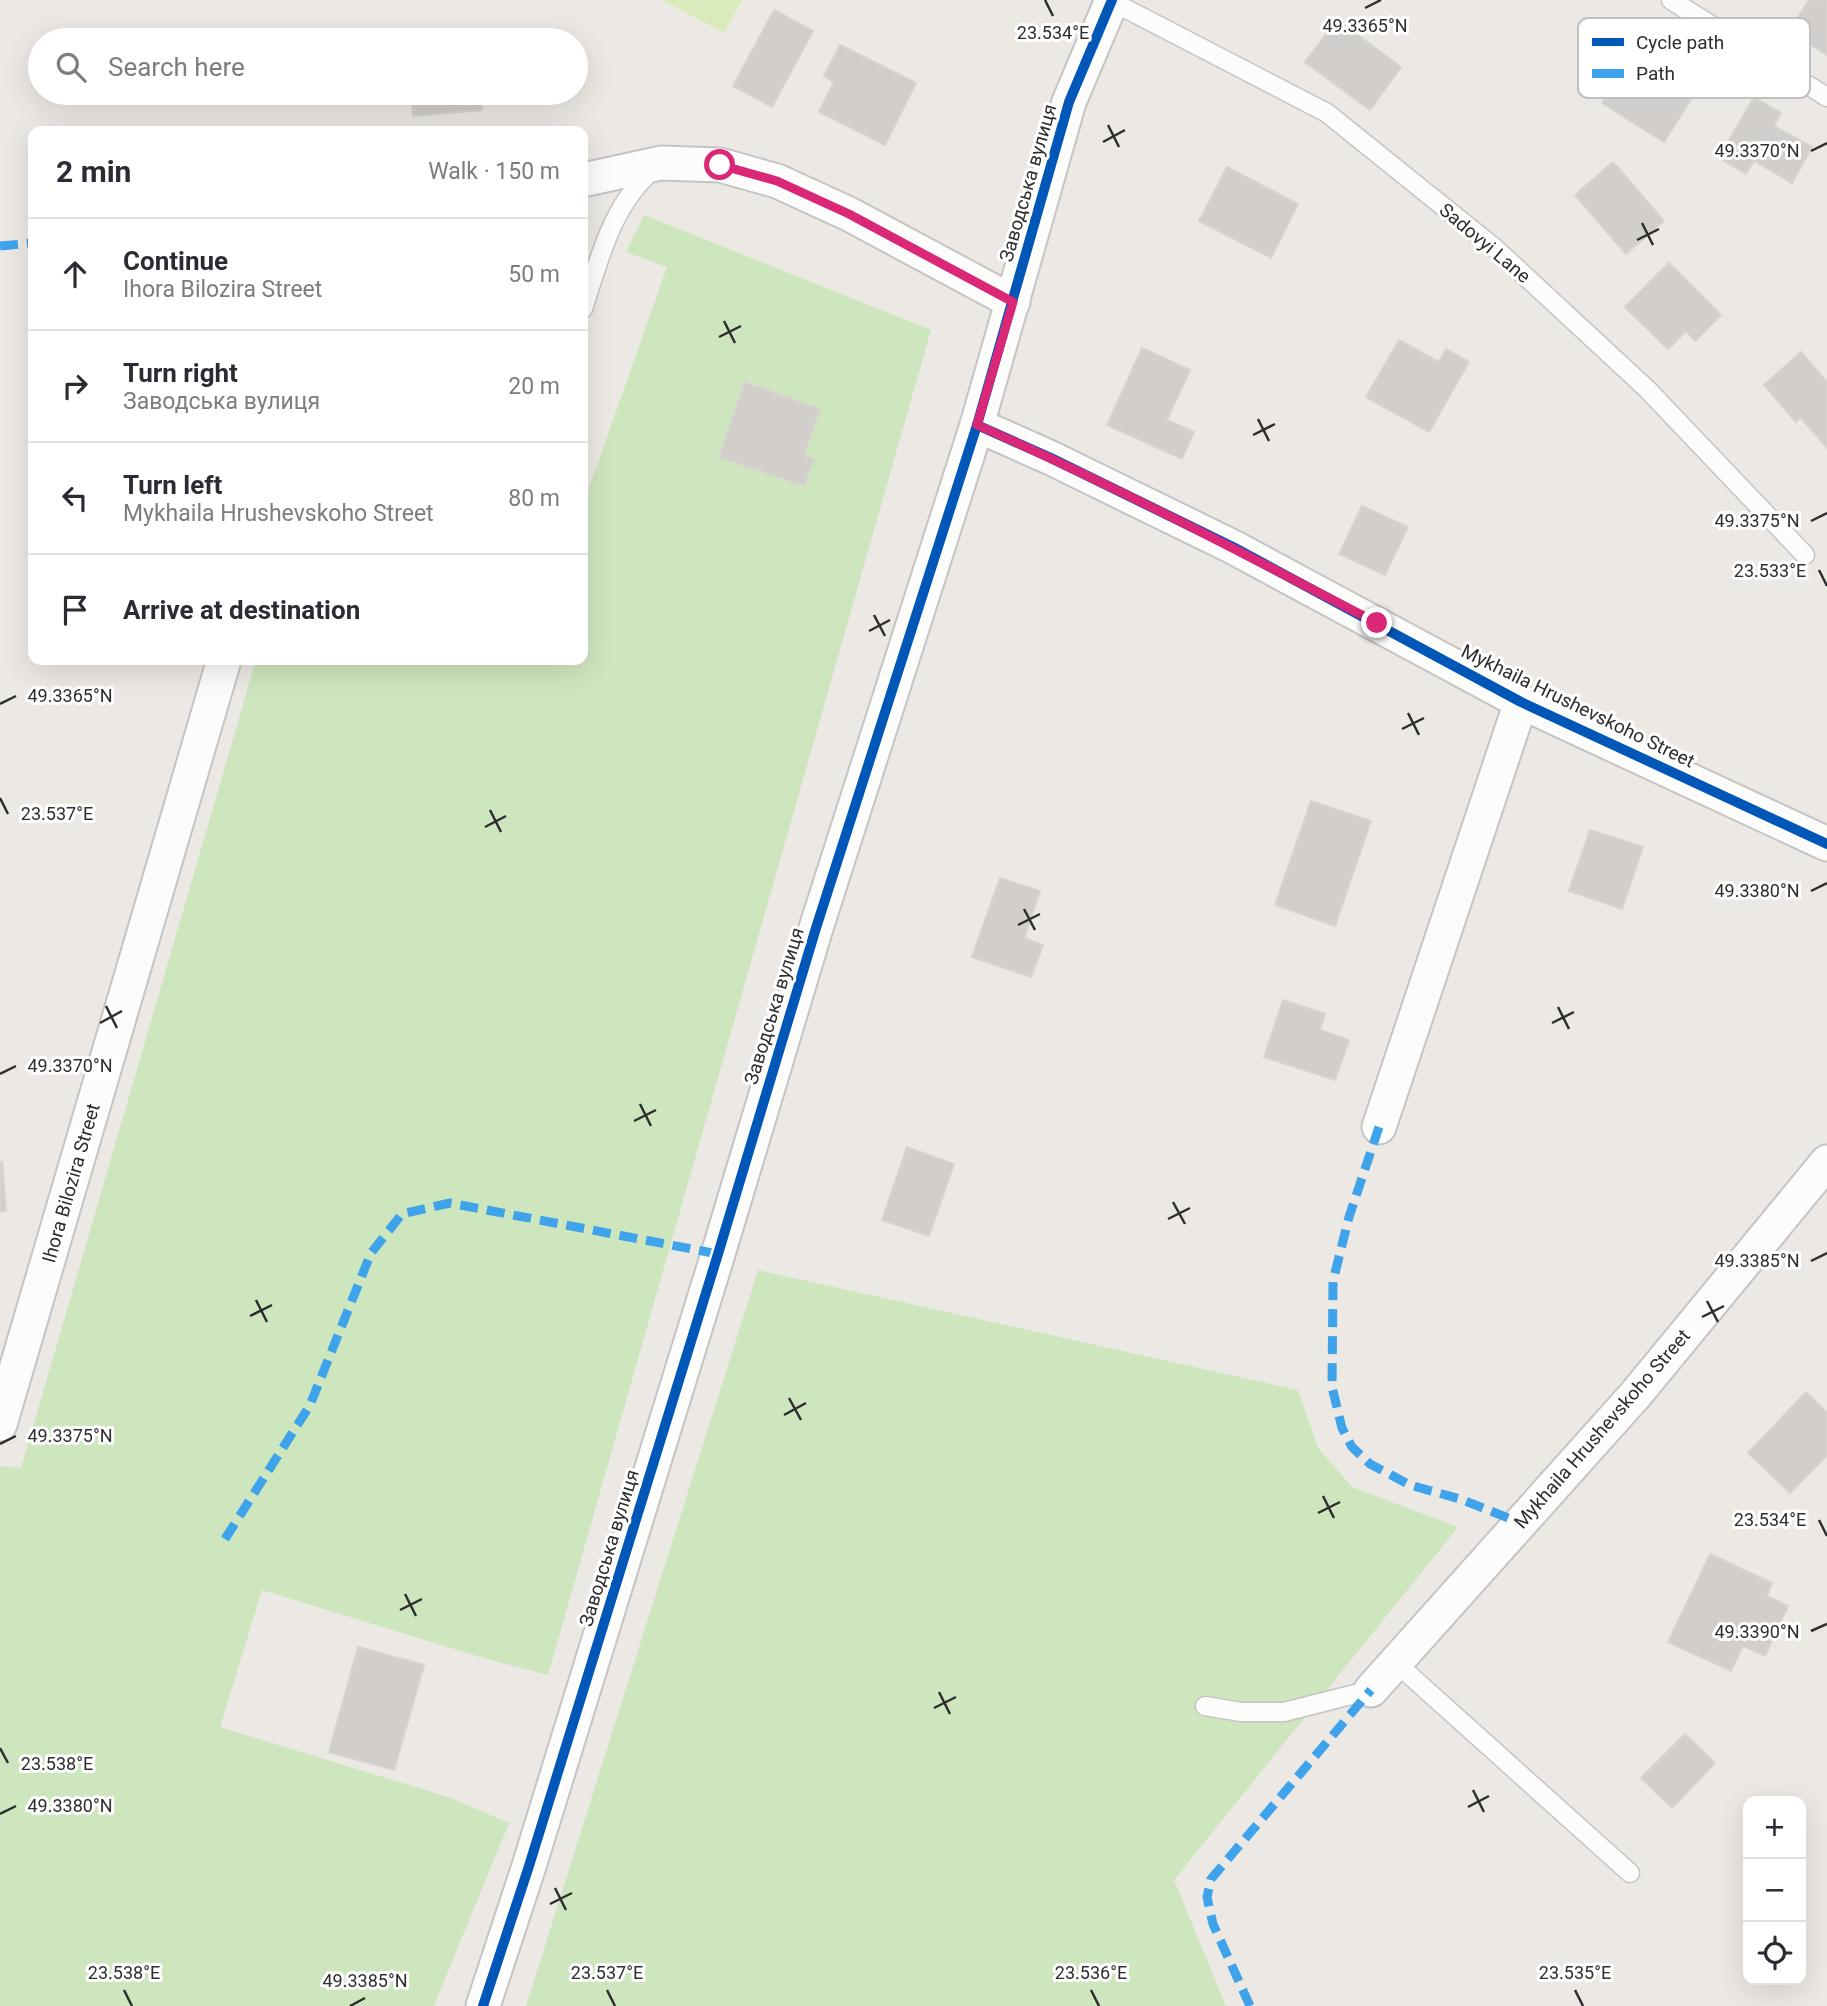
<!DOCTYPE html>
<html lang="en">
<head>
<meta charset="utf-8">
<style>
	:root { --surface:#fff; --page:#f2f2f3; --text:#2b2b33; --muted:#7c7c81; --line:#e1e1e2 }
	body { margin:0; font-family:Roboto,sans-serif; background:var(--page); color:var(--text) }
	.controls { position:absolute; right:21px; bottom:21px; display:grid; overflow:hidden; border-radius:14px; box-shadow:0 7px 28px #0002 }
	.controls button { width:63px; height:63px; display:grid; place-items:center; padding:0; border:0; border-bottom:2px solid var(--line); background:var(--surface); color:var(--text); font:35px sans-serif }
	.stop { position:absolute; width:21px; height:21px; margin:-16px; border:5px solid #db2777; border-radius:50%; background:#fff }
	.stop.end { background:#db2777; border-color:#fff; box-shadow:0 2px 7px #0008 }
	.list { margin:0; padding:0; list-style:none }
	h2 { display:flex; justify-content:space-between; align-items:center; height:91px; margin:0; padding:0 28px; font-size:30px }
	h2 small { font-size:23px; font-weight:400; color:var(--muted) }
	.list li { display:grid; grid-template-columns:46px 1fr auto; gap:21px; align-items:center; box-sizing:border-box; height:112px; padding:0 28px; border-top:2px solid var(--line) }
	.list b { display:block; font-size:26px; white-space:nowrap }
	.list p { margin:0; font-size:23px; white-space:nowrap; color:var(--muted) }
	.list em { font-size:23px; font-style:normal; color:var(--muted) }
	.icon { flex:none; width:38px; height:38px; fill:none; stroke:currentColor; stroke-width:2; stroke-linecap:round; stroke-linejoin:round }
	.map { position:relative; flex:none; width:1827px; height:2006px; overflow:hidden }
	.search { position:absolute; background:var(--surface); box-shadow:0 7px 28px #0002; left:28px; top:28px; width:560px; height:77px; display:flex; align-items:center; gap:18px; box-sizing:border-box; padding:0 24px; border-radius:38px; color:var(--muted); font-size:26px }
	.panel { position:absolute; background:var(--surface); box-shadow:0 7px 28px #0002; left:28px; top:126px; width:560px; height:539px; border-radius:14px }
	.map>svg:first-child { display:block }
</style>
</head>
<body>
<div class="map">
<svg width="1827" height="2006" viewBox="0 0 1827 2006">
	<rect width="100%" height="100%" fill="#ece8e4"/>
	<g fill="#cee6be">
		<path d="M644 215 931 330 548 1675 490 1660 262 1590 220 1727 448 1797 509 1823 434 2006H0V1466L21 1468 256 660H583V505L667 267 626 252Z"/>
		<path d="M758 1270 1298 1390 1318 1448 1352 1487 1458 1527 1174 1880 1226 2006H526Z"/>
	</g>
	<path fill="#d9eabb" d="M663 0H742L724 33Z"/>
	<g fill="#d1cecb" stroke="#d7d4d0" stroke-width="2">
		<path d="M1809 0H1827V55L1789 31Z"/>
		<path d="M774 10 813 31 772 107 733 86Z"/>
		<path d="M1337 20 1401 67 1370 110 1305 62Z"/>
		<path d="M840 45 916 83 885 145 819 112 834 82 824 76Z"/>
		<path d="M1637 49 1698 88 1664 142 1602 103Z"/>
		<path d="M411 93H481L482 110 413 116Z"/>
		<path d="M1754 97 1781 113 1774 126 1812 147 1792 183 1754 161 1746 174 1719 158Z"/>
		<path d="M1613 162 1664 221 1626 254 1575 195Z"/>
		<path d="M1227 167 1298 204 1271 258 1199 221Z"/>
		<path d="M1669 263 1721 315 1695 341 1686 331 1668 349 1625 307Z"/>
		<path d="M1399 340 1439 362 1446 349 1469 362 1429 432 1366 397Z"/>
		<path d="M1142 348 1190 370 1167 420 1194 432 1182 459 1107 425Z"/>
		<path d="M1801 352 1827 382V448L1801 418 1796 422 1764 385Z"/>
		<path d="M745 382 820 409 804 456 814 459 804 486 719 457Z"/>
		<path d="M1362 506 1408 527 1385 575 1339 554Z"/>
		<path d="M1311 801 1371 821 1335 926 1275 905Z"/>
		<path d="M1590 830 1643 847 1622 909 1569 891Z"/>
		<path d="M1000 878 1040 891 1024 938 1043 945 1031 977 972 957Z"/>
		<path d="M1283 1000 1325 1014 1320 1030 1349 1040 1335 1080 1264 1057Z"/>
		<path d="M907 1147 954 1164 929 1236 882 1220Z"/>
		<path d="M2 1162 6 1211 0 1212V1163Z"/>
		<path d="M1806 1392 1827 1413V1455L1790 1493 1748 1453Z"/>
		<path d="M1710 1554 1772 1583 1767 1596 1788 1606 1765 1656 1743 1646 1731 1671 1668 1642Z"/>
		<path d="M358 1647 424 1665 394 1770 329 1752Z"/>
		<path d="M1685 1734 1715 1763 1672 1808 1641 1778Z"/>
	</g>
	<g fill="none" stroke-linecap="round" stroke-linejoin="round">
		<g stroke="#c5c4c5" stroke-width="21">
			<g id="lane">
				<path d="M1671 0 1827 97"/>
				<path d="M1111 1 1327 113 1496 249 1647 389 1805 555"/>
				<path d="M583 309C599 260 612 204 653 170"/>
				<path d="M1395 1662 1630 1873"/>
				<path d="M1205 1706 1241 1712H1284L1371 1690"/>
			</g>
		</g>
		<g stroke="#c5c4c5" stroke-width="37">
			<g id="street">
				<path d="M583 180 661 163 720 165 777 181 849 214 1013 302"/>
				<path d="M977 425 1051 458 1233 547 1521 702 1827 844"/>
				<path d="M1379 1127 1521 702"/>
				<path d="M0 1424 224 660"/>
				<path d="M1371 1690 1636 1394 1827 1162"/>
				<path d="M483 2006 529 1866 718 1254 816 928 977 425 1069 102 1112 0"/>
			</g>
		</g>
		<use href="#lane" stroke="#fcfcfb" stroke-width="18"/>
		<use href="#street" stroke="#fcfcfb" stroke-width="33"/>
		<g stroke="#3ea3eb" stroke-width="9" stroke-dasharray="18 9" stroke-linecap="butt">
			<path d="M0 246 33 243"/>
			<path d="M1379 1127 1349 1217 1333 1281 1332 1387 1342 1428 1352 1447 1370 1464 1410 1485 1460 1499 1521 1523"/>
			<path d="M225 1539 310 1405 371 1253 402 1214 450 1203 718 1254"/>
			<path d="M1250 2006 1213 1924 1207 1897 1211 1879 1371 1690"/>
		</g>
		<g stroke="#fff" stroke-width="15">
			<g id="cycleway">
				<path d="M977 425 1051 458 1233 547 1521 702 1827 844"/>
				<path d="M483 2006 529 1866 718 1254 816 928 977 425 1069 102 1112 0"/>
			</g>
		</g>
		<use href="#cycleway" stroke="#0057b8" stroke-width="10"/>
	</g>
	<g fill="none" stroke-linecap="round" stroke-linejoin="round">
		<path stroke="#db2777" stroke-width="9" d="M720 165 777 181 849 214 1013 302 977 425C1113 485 1245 554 1377 623"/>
	</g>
	<path fill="none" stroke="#2e2e2e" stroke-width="2.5" d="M1045 0 1053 16M1365 8 1381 0M1108 125 1119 147M1103 142 1125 130M1811 151 1827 143M1642 223 1653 245M1637 240 1659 229M724 321 735 343M719 337 741 326M1258 419 1269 441M1253 435 1275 424M1811 521 1827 513M1819 570 1827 586M874 615 885 636M869 631 890 620M0 704 16 696M1408 713 1419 735M1402 729 1424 718M0 798 8 814M490 810 501 832M485 827 506 816M1811 891 1827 883M1024 909 1035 930M1018 925 1040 914M106 1006 117 1028M1558 1007 1569 1029M100 1023 122 1011M1552 1023 1574 1012M0 1074 16 1066M640 1104 651 1126M634 1121 656 1110M1173 1202 1185 1224M1168 1219 1190 1208M1811 1261 1827 1253M256 1300 267 1322M1707 1301 1718 1322M250 1316 272 1305M1702 1317 1724 1306M789 1398 801 1420M784 1415 806 1403M0 1444 16 1436M1323 1496 1334 1518M1318 1513 1340 1502M1819 1520 1827 1536M405 1594 416 1616M400 1610 422 1599M1811 1631 1827 1624M939 1692 950 1714M934 1708 956 1697M0 1748 8 1763M1473 1790 1484 1812M1468 1807 1489 1796M0 1814 16 1806M555 1888 566 1910M550 1904 572 1893M124 1990 132 2006M607 1990 615 2006M1091 1990 1099 2006M1575 1990 1583 2006M350 2006 365 1998"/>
	<g text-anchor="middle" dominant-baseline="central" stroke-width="6" stroke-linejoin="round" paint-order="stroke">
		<g font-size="19" fill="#2e2e2e" stroke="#fff">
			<text transform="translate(1028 183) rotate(-74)">Заводська вулиця</text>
			<text transform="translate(1485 243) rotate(40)">Sadovyi Lane</text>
			<text transform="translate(1578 706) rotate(26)">Mykhaila Hrushevskoho Street</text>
			<text transform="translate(774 1006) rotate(-73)">Заводська вулиця</text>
			<text transform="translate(71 1183) rotate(-74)">Ihora Bilozira Street</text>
			<text transform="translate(1602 1429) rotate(-49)">Mykhaila Hrushevskoho Street</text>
			<text transform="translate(609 1548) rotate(-73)">Заводська вулиця</text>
		</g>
	</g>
	<rect x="1578" y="18" width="232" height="80" rx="10" fill="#fff" stroke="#c0c0c0" stroke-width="2"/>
	<rect x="1592" y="38" width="32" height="8" fill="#0057b8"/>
	<rect x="1592" y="69" width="32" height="9" fill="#3ea3eb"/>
	<g font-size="19" fill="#2e2e2e">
		<text x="1636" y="49">Cycle path</text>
		<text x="1636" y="80">Path</text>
	</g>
	<g font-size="18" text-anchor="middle" fill="#2e2e2e" stroke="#fff" stroke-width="6" stroke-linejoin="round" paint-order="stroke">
		<text x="1365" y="32">49.3365°N</text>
		<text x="1053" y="39">23.534°E</text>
		<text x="1757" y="157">49.3370°N</text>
		<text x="1757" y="527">49.3375°N</text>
		<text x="1770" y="577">23.533°E</text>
		<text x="70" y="702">49.3365°N</text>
		<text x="57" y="820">23.537°E</text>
		<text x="1757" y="897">49.3380°N</text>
		<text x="70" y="1072">49.3370°N</text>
		<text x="1757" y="1267">49.3385°N</text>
		<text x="70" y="1442">49.3375°N</text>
		<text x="1770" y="1526">23.534°E</text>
		<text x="1757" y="1638">49.3390°N</text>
		<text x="57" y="1770">23.538°E</text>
		<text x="70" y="1812">49.3380°N</text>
		<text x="124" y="1979">23.538°E</text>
		<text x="607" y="1979">23.537°E</text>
		<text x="1091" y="1979">23.536°E</text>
		<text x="1575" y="1979">23.535°E</text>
		<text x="365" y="1987">49.3385°N</text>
	</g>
</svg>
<div class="controls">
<button>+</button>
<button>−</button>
<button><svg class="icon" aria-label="locate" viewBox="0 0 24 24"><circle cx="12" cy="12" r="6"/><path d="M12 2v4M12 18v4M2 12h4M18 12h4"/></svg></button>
</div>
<div class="stop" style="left:720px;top:165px"></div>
<div class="stop end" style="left:1377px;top:623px"></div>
<div class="search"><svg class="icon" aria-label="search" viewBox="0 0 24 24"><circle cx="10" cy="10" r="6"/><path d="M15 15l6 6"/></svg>Search here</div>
<section class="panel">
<h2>2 min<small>Walk · 150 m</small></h2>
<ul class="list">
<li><svg class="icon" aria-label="ahead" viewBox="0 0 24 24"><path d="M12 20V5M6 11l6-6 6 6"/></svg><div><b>Continue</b><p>Ihora Bilozira Street</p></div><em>50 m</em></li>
<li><svg class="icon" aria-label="right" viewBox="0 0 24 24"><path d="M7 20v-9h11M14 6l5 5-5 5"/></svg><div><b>Turn right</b><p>Заводська вулиця</p></div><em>20 m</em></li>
<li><svg class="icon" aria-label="left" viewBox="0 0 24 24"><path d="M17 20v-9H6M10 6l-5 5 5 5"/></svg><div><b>Turn left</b><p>Mykhaila Hrushevskoho Street</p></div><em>80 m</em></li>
<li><svg class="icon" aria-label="arrive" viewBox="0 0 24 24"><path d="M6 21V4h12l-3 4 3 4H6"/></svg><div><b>Arrive at destination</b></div></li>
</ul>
</section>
</div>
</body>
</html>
